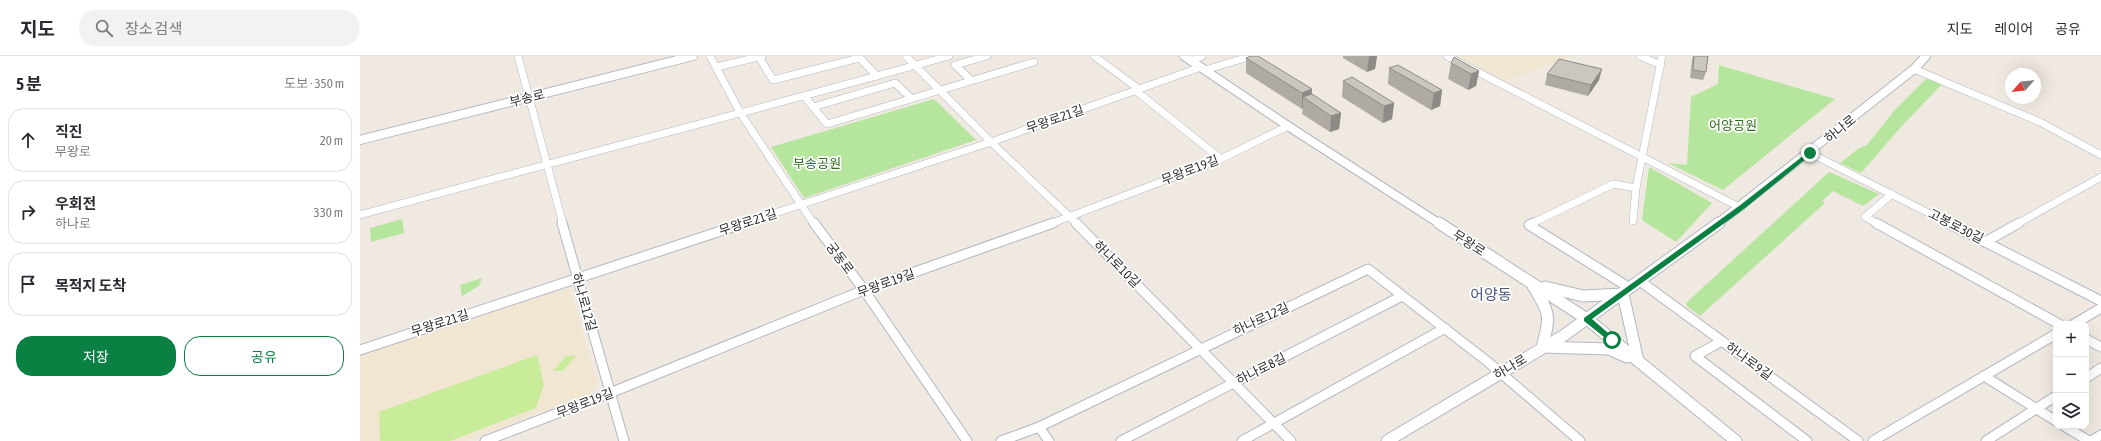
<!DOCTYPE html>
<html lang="ko">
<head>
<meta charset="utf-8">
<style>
	:root { --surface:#fff; --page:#f2f2f3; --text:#2b2b33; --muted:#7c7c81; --line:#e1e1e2; --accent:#0b8043 }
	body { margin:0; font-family:"Asap Condensed","Noto Sans KR",sans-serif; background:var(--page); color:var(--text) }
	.controls { position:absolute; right:12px; bottom:12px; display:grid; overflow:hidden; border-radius:8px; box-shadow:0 4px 16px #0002 }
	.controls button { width:36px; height:36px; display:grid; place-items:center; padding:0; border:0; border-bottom:1px solid var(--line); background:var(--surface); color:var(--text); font:20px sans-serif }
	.compass { position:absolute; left:1645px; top:12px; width:36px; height:36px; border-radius:50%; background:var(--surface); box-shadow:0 4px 16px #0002; rotate:243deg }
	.stop { position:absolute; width:12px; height:12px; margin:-9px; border:3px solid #0b8043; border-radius:50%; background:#fff }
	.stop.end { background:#0b8043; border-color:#fff; box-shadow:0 1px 4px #0008 }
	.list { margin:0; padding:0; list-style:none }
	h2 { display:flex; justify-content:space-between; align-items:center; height:52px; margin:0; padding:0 16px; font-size:17px }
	h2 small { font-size:13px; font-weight:400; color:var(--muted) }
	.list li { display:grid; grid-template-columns:26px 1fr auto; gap:12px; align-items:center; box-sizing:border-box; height:64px; margin:0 8px 8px; padding:0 8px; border:1px solid var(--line); border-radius:16px }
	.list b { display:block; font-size:15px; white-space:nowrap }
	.list p { margin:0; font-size:13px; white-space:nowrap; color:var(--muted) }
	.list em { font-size:13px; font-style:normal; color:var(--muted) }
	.actions { display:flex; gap:8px; padding:12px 16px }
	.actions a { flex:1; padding:9px 0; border:1px solid var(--accent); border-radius:16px; text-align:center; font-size:14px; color:var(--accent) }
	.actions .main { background:var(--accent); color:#fff }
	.icon { flex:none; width:22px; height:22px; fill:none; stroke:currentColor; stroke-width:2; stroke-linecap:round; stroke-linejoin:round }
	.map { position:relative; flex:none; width:1741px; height:385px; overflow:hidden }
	header { display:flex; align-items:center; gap:24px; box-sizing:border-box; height:56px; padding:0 20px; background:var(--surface); border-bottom:1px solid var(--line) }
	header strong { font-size:19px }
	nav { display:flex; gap:22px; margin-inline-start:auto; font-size:14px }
	.search { width:280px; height:36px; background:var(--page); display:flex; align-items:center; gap:10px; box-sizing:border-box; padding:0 14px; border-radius:16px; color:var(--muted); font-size:15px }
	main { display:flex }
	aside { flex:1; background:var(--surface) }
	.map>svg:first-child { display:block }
</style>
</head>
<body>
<header>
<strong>지도</strong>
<div class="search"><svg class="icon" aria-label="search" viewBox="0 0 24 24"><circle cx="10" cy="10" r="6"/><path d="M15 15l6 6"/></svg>장소 검색</div>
<nav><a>지도</a><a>레이어</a><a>공유</a></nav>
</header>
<main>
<aside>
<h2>5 분<small>도보 · 350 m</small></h2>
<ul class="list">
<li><svg class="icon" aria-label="ahead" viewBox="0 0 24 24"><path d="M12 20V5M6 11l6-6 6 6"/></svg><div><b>직진</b><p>무왕로</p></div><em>20 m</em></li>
<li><svg class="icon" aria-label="right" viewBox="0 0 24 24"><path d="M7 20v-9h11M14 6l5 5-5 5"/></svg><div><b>우회전</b><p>하나로</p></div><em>330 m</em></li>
<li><svg class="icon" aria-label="arrive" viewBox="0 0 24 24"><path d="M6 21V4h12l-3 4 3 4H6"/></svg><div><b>목적지 도착</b></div></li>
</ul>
<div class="actions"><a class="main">저장</a><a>공유</a></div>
</aside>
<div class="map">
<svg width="1741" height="385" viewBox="0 0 1741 385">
	<rect width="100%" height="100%" fill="#efe9e1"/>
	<g fill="#f0e6d1">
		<path d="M1093 0H1212L1145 25Z"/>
		<path d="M210 233 238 329 232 338 106 385H0V298L199 235Z"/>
	</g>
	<g fill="#b6e59e">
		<path d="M1359 9 1475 43 1363 134 1308 107 1327 109 1331 41 1358 28Z"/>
		<path d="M1567 22 1583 27 1541 71 1501 117 1480 107 1498 93 1507 89 1534 55Z"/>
		<path d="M574 43 616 84 444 142 411 91Z"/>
		<path d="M1289 111 1352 147 1316 186 1282 164Z"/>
		<path d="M1469 116 1519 138 1503 150 1473 135 1462 145 1465 147 1340 260 1327 250 1326 247Z"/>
		<path d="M42 163 44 177 11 186 10 172Z"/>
		<path d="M122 222 119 230 102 240 100 229Z"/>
	</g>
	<g fill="#c9ec9a">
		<path d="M177 299 184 329 176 352 90 385H20L19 356Z"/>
		<path d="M206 300H216L203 315H193Z"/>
	</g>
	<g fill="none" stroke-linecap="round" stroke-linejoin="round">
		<g stroke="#b4b7c1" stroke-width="8">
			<g id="minor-far1">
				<path d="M158 0 203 168"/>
				<path d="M350 0 381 58 454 168"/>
				<path d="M498 0 517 20"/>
				<path d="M546 0 631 86 717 168"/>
				<path d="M734 0 779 33"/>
				<path d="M1087 0 1381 152"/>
				<path d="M1280 0 1301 9"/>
				<path d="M399 1 413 24 499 2"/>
				<path d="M831 5 842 0"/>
				<path d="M357 11 402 0"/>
				<path d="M1554 13 1680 66 1741 99"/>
				<path d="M845 14 892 0"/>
				<path d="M611 24 595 9 627 0"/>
				<path d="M775 34 861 103"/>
				<path d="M445 41 467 68 674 6"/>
				<path d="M453 51 535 27 551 42"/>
				<path d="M1450 97 1590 168"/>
				<path d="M0 159C196 105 393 55 589 0"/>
				<path d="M1273 165 1276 132 1302 0"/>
				<path d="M382 168 631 86 841 11"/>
				<path d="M690 168 861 103 928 70"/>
				<path d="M1171 168 1253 128 1276 132"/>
				<path d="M1518 168 1505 161 1532 138"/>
				<path d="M1657 168 1741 121"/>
			</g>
		</g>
		<g stroke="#b4b7c1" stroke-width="11">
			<g id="minor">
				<path d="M202 167 264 385"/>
				<path d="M454 167 504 234 607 385"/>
				<path d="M716 167 931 385"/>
				<path d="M1173 167 1169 169 1270 232"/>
				<path d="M1516 167 1699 268"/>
				<path d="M1588 167 1741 245"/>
				<path d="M1625 186 1659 167"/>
				<path d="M1280 225 1498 385"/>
				<path d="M1714 268 1741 252"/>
				<path d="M1726 283 1741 291"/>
				<path d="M1362 285 1335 300 1447 385"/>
				<path d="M0 294 385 167"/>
				<path d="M1624 320 1696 365"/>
				<path d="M1726 322 1741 312"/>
				<path d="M1704 370 1729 385"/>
				<path d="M679 371 689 385"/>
				<path d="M125 385 250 337 504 234 693 167"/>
				<path d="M641 385 679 371 1008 213 1128 306 1220 385"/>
				<path d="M761 385 1042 240"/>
				<path d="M882 385 1085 272"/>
				<path d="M1513 385 1696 278"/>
				<path d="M1626 385 1696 340"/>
				<path d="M1731 385 1741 379"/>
			</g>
		</g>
		<g stroke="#b4b7c1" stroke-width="10">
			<g id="tertiary-far1">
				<path d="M824 0 928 70 1080 168"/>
				<path d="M0 84 333 0"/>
				<path d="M1357 168 1554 13 1566 0"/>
			</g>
		</g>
		<g stroke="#b4b7c1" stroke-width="13">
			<g id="tertiary">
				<path d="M1079 167 1227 263 1376 385"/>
				<path d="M1173 230C1190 257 1191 260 1182 291L1249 293 1267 301"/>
				<path d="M1185 231 1223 240 1263 238 1278 305"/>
				<path d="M1027 385 1203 280 1359 167"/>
			</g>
		</g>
		<use href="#minor-far1" stroke="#fff" stroke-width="7"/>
		<use href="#minor" stroke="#fff" stroke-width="9"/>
		<use href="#tertiary-far1" stroke="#fff" stroke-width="8"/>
		<use href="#tertiary" stroke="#fff" stroke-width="11"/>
	</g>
	<g fill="#afaba4">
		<path d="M983 0H1017L1015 13 1007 16 983 2Z"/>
		<path d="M1333 0H1348L1346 16 1343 24 1330 22 1332 4Z"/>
		<path d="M886 2 952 33 951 39 981 57 979 73 970 76 942 58 943 52 942 53 886 17Z"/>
		<path d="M1091 7 1119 15 1116 30 1108 34 1088 23Z"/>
		<path d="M1029 12 1082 34 1080 50 1071 54 1028 28Z"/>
		<path d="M1187 18 1239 24 1228 40 1185 29Z"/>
		<path d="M983 25 1034 47 1032 63 1023 67 982 41Z"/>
	</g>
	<g fill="#8e8b86">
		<path d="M1009 0H1017L1015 13 1007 16Z"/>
		<path d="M1242 13 1239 24 1228 40 1231 29Z"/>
		<path d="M1119 15 1116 30 1108 34 1111 18Z"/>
		<path d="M952 33 951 47 943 41V52L942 53V37Z"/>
		<path d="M1082 34 1080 50 1071 54 1074 37Z"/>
		<path d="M1034 47 1032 63 1023 67 1024 50Z"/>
		<path d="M981 57 979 73 970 76 971 60Z"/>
	</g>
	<g fill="#cbc7bf" stroke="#8e8b86">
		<path d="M891 0H898L952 33 942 37 886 2Z"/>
		<path d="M1334 0H1348L1346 16 1333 14Z"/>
		<path d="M1094 1 1119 15 1111 18 1091 7Z"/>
		<path d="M1199 3 1242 13 1231 29 1187 18Z"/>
		<path d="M1038 9 1082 34 1074 37 1029 12Z"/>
		<path d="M992 21 1034 47 1024 50 983 25Z"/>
		<path d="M952 38 981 57 971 60 943 41Z"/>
	</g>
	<path fill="#0b8043" d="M1448 96 1453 97 1384 153 1232 263 1254 282V285H1249L1224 265V262L1379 150Z"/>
	<g text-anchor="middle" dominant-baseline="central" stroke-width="3.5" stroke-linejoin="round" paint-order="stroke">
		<g font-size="13" fill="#2e2e2e" stroke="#fff">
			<text transform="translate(167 42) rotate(-14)">부송로</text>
			<text transform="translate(695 63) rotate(-19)">무왕로21길</text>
			<text transform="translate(1480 73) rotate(-39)">하나로</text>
			<text transform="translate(830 114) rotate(-21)">무왕로19길</text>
			<text transform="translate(388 166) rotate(-18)">무왕로21길</text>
			<text transform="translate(1596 170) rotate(27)">고봉로30길</text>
			<text transform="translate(1109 187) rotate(33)">무왕로</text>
			<text transform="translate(480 202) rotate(53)">궁동로</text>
			<text transform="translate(757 208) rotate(45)">하나로10길</text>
			<text transform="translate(526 227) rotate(-20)">무왕로19길</text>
			<text transform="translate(224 246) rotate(74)">하나로12길</text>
			<text transform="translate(901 263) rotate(-25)">하나로12길</text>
			<text transform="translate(80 267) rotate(-18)">무왕로21길</text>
			<text transform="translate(1389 305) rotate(36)">하나로9길</text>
			<text transform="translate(1150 311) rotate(-31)">하나로</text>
			<text transform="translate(901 313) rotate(-27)">하나로8길</text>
			<text transform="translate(225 347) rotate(-21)">무왕로19길</text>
		</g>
		<g font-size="13" fill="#2c6e1b" stroke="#fff">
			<text x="1373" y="69">어양공원</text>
			<text x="457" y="107">부송공원</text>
		</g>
		<g font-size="15" fill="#4d5680" stroke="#fff">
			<text x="1131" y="238">어양동</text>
		</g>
	</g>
</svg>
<div class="controls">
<button>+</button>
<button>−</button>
<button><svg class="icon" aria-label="layers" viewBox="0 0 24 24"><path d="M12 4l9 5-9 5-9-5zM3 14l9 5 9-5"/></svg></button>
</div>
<svg class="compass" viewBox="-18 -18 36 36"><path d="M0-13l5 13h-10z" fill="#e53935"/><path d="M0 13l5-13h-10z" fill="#7c7c81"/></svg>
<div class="stop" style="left:1252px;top:284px"></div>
<div class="stop end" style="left:1450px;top:97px"></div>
</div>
</main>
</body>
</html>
